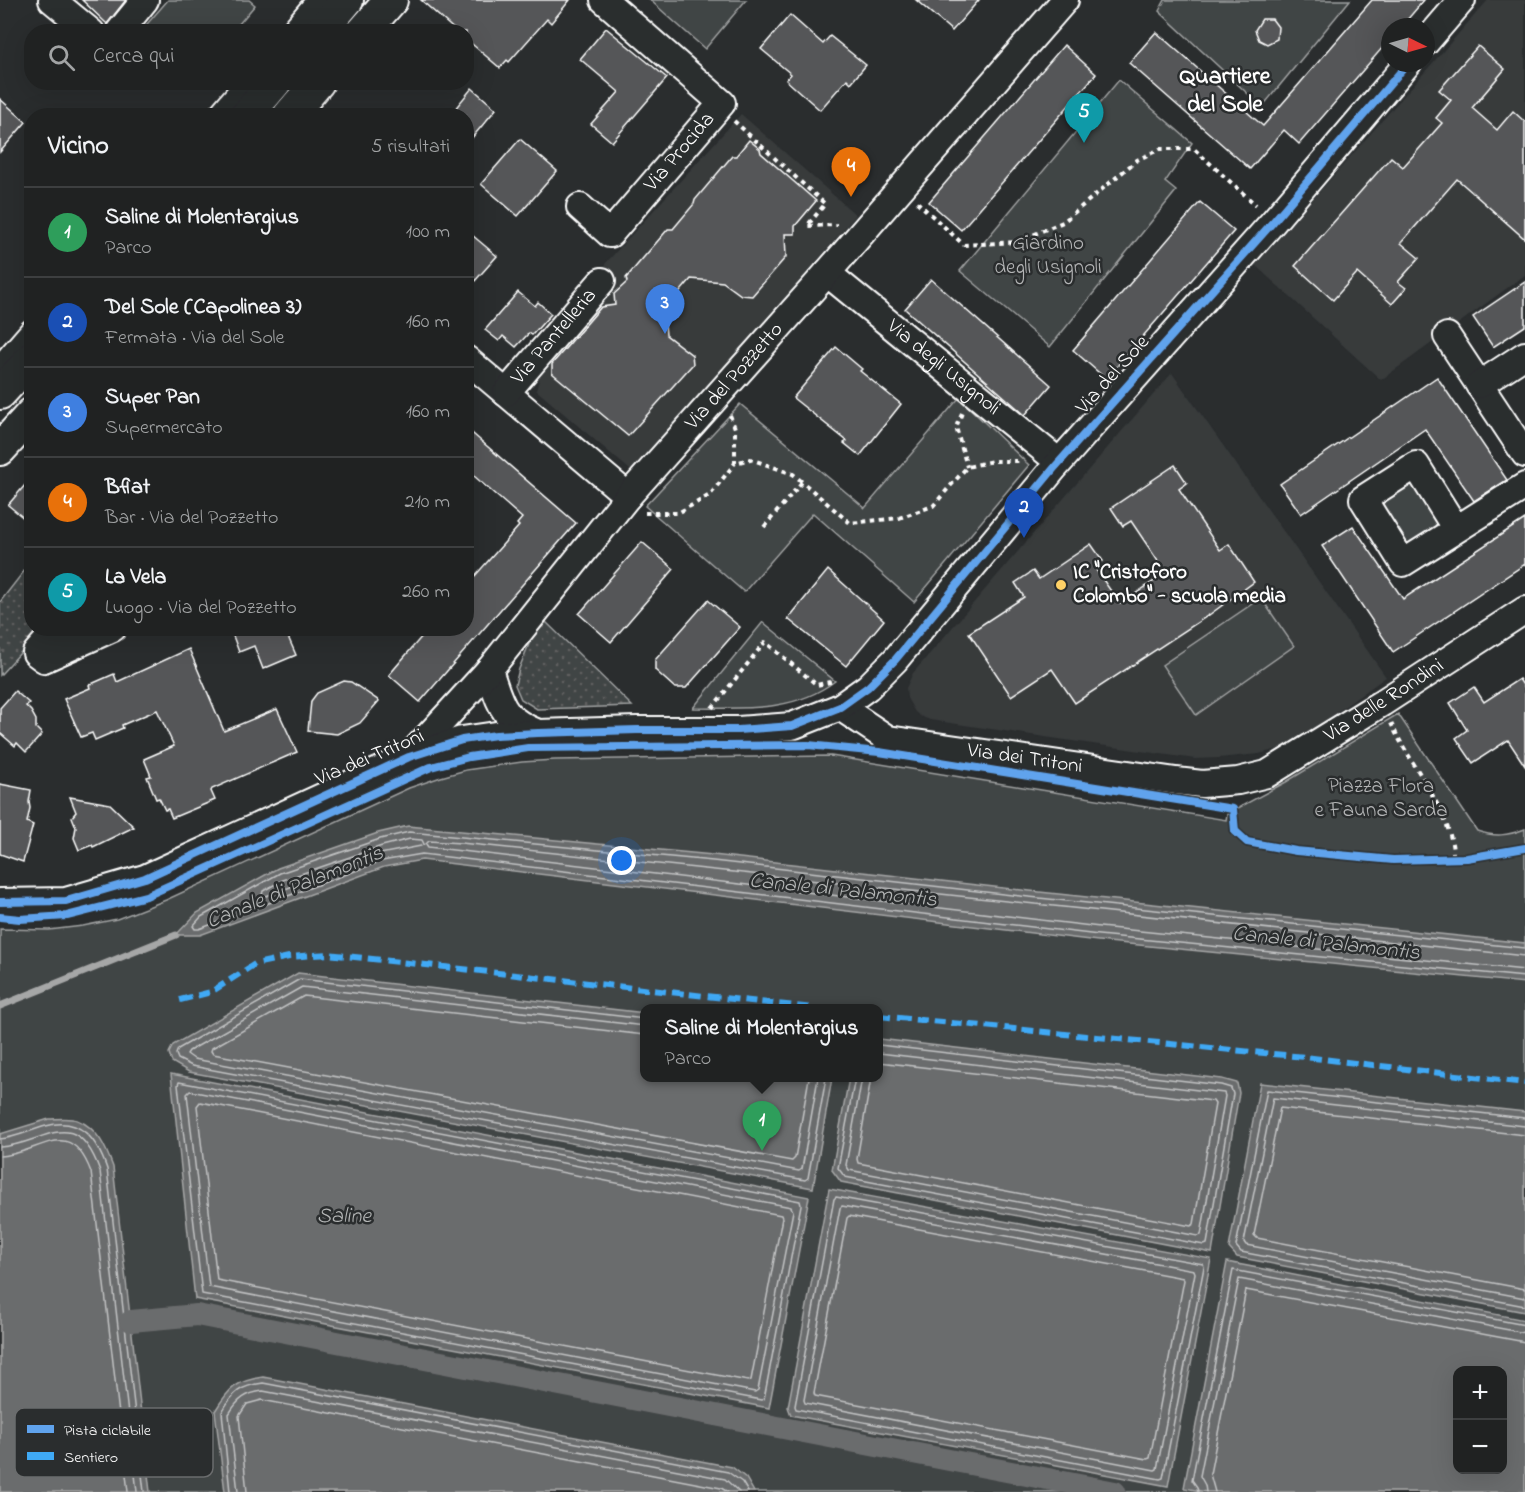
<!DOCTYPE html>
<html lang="it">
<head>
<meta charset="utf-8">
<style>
	:root { --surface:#202222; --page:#282a2a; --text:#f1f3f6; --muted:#a2a4a5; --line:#3d3f40; --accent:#bca0f2 }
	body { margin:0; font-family:"Indie Flower",sans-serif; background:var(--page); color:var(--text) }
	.controls { position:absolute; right:18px; bottom:18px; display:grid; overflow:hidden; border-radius:12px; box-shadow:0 6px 24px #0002 }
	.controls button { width:54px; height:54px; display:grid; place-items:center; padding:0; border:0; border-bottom:2px solid var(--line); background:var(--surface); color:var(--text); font:30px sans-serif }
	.compass { position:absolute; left:1381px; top:18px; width:54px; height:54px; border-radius:50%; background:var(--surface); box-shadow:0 6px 24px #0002; rotate:95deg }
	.you { position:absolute; left:622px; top:861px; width:21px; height:21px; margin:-15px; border:4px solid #fff; border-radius:50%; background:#1a73e8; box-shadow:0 0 0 9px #1a73e833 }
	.badge { display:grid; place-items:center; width:39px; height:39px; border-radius:50%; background:var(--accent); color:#fff; font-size:20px; font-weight:700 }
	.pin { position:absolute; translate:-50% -50px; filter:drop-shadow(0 2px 3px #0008) }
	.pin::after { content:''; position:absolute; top:32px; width:21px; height:18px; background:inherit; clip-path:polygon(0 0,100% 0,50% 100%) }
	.popup { position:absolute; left:640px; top:1004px; width:243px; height:78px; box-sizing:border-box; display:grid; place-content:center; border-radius:12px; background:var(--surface); filter:drop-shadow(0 2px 4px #0005); font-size:20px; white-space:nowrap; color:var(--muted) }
	.popup b { font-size:22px; color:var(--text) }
	.popup::after { content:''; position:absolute; left:50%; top:100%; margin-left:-12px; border:12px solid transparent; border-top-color:var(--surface) }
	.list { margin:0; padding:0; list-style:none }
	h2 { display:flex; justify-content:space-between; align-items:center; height:78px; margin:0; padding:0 24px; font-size:26px }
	h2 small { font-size:20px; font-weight:400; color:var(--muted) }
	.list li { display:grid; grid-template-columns:39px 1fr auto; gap:18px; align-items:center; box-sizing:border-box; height:90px; padding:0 24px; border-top:2px solid var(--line) }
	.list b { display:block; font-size:22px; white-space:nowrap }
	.list p { margin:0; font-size:20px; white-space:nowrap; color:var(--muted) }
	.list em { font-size:20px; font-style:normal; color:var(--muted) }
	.icon { flex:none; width:33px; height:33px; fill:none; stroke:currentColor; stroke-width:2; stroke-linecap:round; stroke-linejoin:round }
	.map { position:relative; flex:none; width:1525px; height:1492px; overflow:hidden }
	.search { position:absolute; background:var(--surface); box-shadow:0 6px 24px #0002; left:24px; top:24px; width:450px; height:66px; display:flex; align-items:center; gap:15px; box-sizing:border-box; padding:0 21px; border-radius:24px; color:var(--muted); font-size:22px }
	.panel { position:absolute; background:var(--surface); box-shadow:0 6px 24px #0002; left:24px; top:108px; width:450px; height:528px; border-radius:24px }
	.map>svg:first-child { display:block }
</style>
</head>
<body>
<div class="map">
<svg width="1525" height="1492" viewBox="0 0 1525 1492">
	<defs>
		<pattern id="grass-dots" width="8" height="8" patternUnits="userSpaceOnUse" patternTransform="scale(1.5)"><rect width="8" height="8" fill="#414445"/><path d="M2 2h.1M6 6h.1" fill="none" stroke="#5e6061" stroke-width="1.8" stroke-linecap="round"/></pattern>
	</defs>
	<rect width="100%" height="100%" fill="#2a2d2e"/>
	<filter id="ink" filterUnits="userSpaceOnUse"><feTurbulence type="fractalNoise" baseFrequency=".0167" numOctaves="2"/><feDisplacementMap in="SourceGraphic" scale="12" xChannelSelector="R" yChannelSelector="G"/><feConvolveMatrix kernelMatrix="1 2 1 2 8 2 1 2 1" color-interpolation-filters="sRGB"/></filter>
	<g filter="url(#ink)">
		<g fill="#373a3b">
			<path d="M1488 0H1525V275L1381 380 1255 265Z"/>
			<path d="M741 114 856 215 636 475 536 390 541 373 614 285 605 264Z"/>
			<path d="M1172 373 1386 677 1308 733 1282 748 1259 754 1219 758 1195 759 930 720 920 716 915 712 907 698 906 688 913 673Z"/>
		</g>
		<g fill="url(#grass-dots)" stroke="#a0a2a2" stroke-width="1.5">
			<path d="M28 566 31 569 32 628 42 629 0 675V602Z"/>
			<path d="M546 622 632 706 537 709 521 699 515 685 519 669 531 639Z"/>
		</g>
		<g fill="#414445" stroke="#a0a2a2" stroke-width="1.5" fill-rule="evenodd">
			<path d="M168 0H249L255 5 233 31H141Z"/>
			<path d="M650 0H746L705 49Z"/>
			<path d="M1165 0H1350L1262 107 1159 11Z"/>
			<path d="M1119 80 1192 143 1165 182 1176 191 1050 347 960 271Z"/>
			<path d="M959 398 1029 465 914 602 813 513 744 592 645 506 740 404 865 508Z"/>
			<path d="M1416 471 1448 526 1403 555 1370 501Z"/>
			<path d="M1261 598 1294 646 1196 715 1162 665Z"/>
			<path d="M763 622 835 681C793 713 743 708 693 708Z"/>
			<path d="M1398 714 1477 831C1495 837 1507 836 1525 829V1492H0V929L49 930 83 926 117 919 166 900 409 788 441 777 466 770 522 762 555 760 831 756 1226 820 1227 814 1286 782ZM645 1008H879V1078H645ZM1458 1370H1502V1470H1458Z"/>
		</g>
		<g fill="#6a6c6d" stroke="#a6a7a7" stroke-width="1.5" fill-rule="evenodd">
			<path d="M408 826 713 855 1030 891 1525 943V983L1098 941 422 860 384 867 200 935H176L197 913 278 868 378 833Z"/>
			<path d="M298 973 645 1013V1078H832L813 1188 189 1072 172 1062 169 1053 173 1045Z"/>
			<path d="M879 1039 1222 1079 1237 1083 1239 1093 1212 1253 841 1182 832 1170 849 1078H879Z"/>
			<path d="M171 1074 809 1197 769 1408 195 1299Z"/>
			<path d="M1260 1083 1525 1112V1312L1237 1257 1229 1248Z"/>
			<path d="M49 1119C57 1119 69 1117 77 1120 98 1128 106 1148 113 1167L150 1492H0V1134Z"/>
			<path d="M829 1189 1211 1259 1168 1486 791 1415 788 1407Z"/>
			<path d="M1227 1262 1525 1320V1492H1207L1184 1488ZM1458 1370H1502V1470H1458Z"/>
			<path d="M263 1377 732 1467 746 1478 754 1492H225L215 1411C229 1388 236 1381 263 1377Z"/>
		</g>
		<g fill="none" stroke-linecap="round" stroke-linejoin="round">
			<g stroke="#c3c4c5" stroke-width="1.5">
				<path d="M410 839 422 840 424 844 421 846 380 854 266 896 262 895 263 891 283 880 382 846Z"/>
				<path d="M1525 948 1029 897 713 861 409 832 380 839 280 873 201 917 193 926 195 929H199L382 861 422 854 1099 935 1525 977"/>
				<path d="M1525 956 461 843 429 841 426 844 428 847 1100 927 1525 970"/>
				<path d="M645 1019 300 979 178 1049 176 1054 178 1059 192 1066 805 1180 808 1178 826 1078"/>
				<path d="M645 1026 302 987 189 1051 187 1054 194 1059 799 1171 802 1169 818 1078"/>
				<path d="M645 1035 304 996 212 1048 211 1051 213 1054 792 1161 795 1158 809 1078"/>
				<path d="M855 1078 838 1168 845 1177 1204 1245 1207 1244 1233 1094 1231 1088 1221 1085 879 1045"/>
				<path d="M862 1078 846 1165 849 1170 1198 1236 1201 1235 1225 1096 1224 1093 879 1053"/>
				<path d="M871 1078 857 1159 858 1163 1191 1226 1194 1224 1215 1104 1213 1101 879 1062"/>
				<path d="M179 1082 800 1201 801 1205 764 1399 761 1400 202 1294 178 1085Z"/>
				<path d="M190 1091 791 1207 793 1211 758 1390 755 1392 209 1287 187 1094Z"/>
				<path d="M200 1102 781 1215 782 1218 751 1380 748 1381 217 1280 197 1106Z"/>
				<path d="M1525 1118 1267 1090 1236 1246 1241 1252 1525 1306"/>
				<path d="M1525 1126 1273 1098 1244 1242 1246 1245 1525 1298"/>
				<path d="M1525 1135 1280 1108 1254 1235 1257 1238 1525 1289"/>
				<path d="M0 1139C15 1138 31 1130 46 1126 81 1116 97 1140 107 1169L144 1492"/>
				<path d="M0 1147C46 1144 75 1102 100 1171L137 1492"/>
				<path d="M0 1156C41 1154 69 1114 91 1172L128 1492"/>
				<path d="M836 1197 1203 1264 1204 1267 1163 1478 1160 1479 796 1409 795 1406 834 1199Z"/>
				<path d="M842 1206 1194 1270 1195 1273 1157 1469 1155 1470 805 1403 804 1400 840 1208Z"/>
				<path d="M849 1216 1183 1278 1184 1280 1150 1458 1147 1459 815 1396 814 1393 847 1218Z"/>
				<path d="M230 1492 222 1412C233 1392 240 1386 263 1383L728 1472 742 1482 748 1492"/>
				<path d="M238 1492 229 1414C238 1399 246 1393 263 1391L725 1479 739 1492"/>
				<path d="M247 1492 239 1416 247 1404 262 1400 721 1488 728 1492"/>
				<path d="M1198 1492 1197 1487 1192 1480 1233 1270 1525 1325"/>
				<path d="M1206 1492 1205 1485 1200 1476 1239 1279 1525 1333"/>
				<path d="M1215 1492 1210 1474 1246 1290 1525 1342"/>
			</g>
			<path stroke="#a6a7a7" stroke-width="7" d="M0 1006 176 935"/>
			<path stroke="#6a6c6d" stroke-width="22" d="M131 1321 197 1315 1115 1492"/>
		</g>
		<g fill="#555758" stroke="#fff" stroke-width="1.5">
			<path d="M82 0H126L107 24Z"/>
			<path d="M421 0H570L551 23 547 19 509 62 507 60 500 68 466 39V32H457Z"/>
			<path d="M916 0H979L952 31Z"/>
			<path d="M1372 0H1424L1401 27H1390V39L1299 144 1284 130 1250 169 1129 63 1156 32 1263 126Z"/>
			<path d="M790 15 823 44 830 36 866 65 851 83 847 79 820 110 786 80 791 74 761 49Z"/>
			<path d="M1262 19H1272L1278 27 1277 39 1267 44 1259 40 1255 30Z"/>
			<path d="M606 28 667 78 612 142 591 124 619 92 580 59Z"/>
			<path d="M1064 45 1096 74 961 230 929 202Z"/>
			<path d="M1478 46 1505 69 1472 108 1497 130 1513 111 1525 122V239L1457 179 1401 243 1419 258 1398 282 1406 288 1392 304 1357 273 1333 300 1295 266 1391 157 1403 167 1442 123 1436 118 1451 100 1439 90Z"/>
			<path d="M472 88 496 109 466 145V116H449Z"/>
			<path d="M0 99 26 122 0 152Z"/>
			<path d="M520 139 557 171 518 216 481 184Z"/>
			<path d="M749 140 760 149 761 153 816 201 795 226V234H785L786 257 752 296 741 295 723 282 691 279 664 311 666 335 692 355 693 364 628 436 552 373V364L601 307 615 305 614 294 627 282 626 278 668 229H673L694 204 695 200 732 156H736Z"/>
			<path d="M1200 202 1234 231 1106 379 1073 350Z"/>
			<path d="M466 230 497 256 466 291Z"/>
			<path d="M931 279 1051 385 1025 415 905 309Z"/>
			<path d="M1525 282V326L1493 347 1473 317Z"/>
			<path d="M518 292 535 306 538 302 551 314 532 335 529 333 516 347 503 336 499 341 485 330Z"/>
			<path d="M836 347 862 369 860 371 901 404 860 456 844 443 847 441 793 398Z"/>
			<path d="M1437 377 1507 480 1474 501 1425 429 1301 514 1280 484Z"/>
			<path d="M466 428 576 523 420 702 389 675 429 628H466V586L519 526 517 524 522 518 466 469Z"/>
			<path d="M1175 465 1187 483 1179 489 1220 550 1229 544 1254 582 1209 615 1075 703 1052 669 1011 696 969 633 1024 597 1015 583 1033 571 1039 579 1091 544 1103 561 1094 567 1120 604 1166 573 1131 521 1123 526 1111 508Z"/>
			<path d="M32 477V525L8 505Z"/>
			<path d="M1525 519V564L1393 652 1322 546 1353 526 1403 599Z"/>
			<path d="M642 542 674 569 611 642 579 614Z"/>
			<path d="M828 570 884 620 846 666 788 619Z"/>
			<path d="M708 600 740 627 686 688H675L655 670V660Z"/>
			<path d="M230 628H294L286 632 296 655 263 669 254 646 239 652Z"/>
			<path d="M189 649 224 731 277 709 297 752 212 789 211 791 215 800 172 818 168 809 165 810 159 798 156 799 147 777 151 776 144 759 174 746 157 710 122 725 123 728 95 740 92 733 81 737 64 699 90 688 89 685 114 674 117 682Z"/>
			<path d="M1519 679 1525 688V766L1508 740 1473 763 1456 738 1467 730 1450 703 1474 687 1484 702Z"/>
			<path d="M344 681 351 682 379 701 360 723 337 734 308 731 311 701 317 693Z"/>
			<path d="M15 691 29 703 26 706 31 711 36 720V728L42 734 26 752 17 743 15 746 0 733V708Z"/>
			<path d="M0 784 31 790 29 802 30 808 27 822 33 825 23 862 0 854Z"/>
			<path d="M70 797 110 804 134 827 93 847 92 845 79 850 74 838 76 827 72 817 76 812Z"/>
		</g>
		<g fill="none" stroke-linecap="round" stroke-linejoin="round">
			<g stroke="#fff" stroke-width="30">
				<g id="minor">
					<path d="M52 0 91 32"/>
					<path d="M119 32 145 0"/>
					<path d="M294 32 321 0"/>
					<path d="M1426 42 1462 0"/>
					<path d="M221 116 250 82"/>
					<path id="s1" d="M580 207 610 234 722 103 604 0"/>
					<path id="s2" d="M827 273 1059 462"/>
					<path d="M1447 336 1525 454"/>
					<path d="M466 359 628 496"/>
					<path d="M0 370 32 333"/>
					<path d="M1479 385 1525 355"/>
					<path id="s3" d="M506 393 602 281"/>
					<path d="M1456 529 1416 465 1363 499 1403 563 1525 486"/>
					<path d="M58 628 36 653 44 659 113 628"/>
					<path d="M489 670C501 704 500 718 538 733"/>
					<path id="s4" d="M840 707 888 739 1176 781 1202 784 1238 781 1267 774 1382 703 1525 610"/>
					<path id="s5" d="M409 757 489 670 628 496 827 273 1065 0"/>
					<path d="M0 902 66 901 145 878 409 757 462 740 496 735 538 733 637 730H738L792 726 840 707 868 687 895 660 1055 467 1273 222 1408 63"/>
				</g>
			</g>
			<g stroke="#fff" stroke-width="36">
				<g id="major">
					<path d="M320 32 347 0"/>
					<path d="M363 32 391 0"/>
					<path d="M246 116 275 82"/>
					<path d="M289 116 318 82"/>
					<path d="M0 393 32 358"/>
					<path d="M0 449 32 414"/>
				</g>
			</g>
			<g stroke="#fff" stroke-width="4" stroke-dasharray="4.5 4.5" stroke-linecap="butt">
				<path d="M734 121 825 204 807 226 837 225"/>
				<path d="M917 202 964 245 1016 242 1063 222 1137 160 1160 149H1194L1256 205"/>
				<path d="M962 413 956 427 967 467"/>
				<path d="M730 415 735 428V463L750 459 793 474 850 523 899 518 933 506 967 467 993 461H1017L1019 459"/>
				<path d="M645 513H678L710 495 735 463"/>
				<path d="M764 527 802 482"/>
				<path d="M712 708 765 642 817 685 834 681"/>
				<path d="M1391 723C1408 762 1455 816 1453 858"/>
			</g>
			<use href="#minor" stroke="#2a2d2e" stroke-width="26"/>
			<use href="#major" stroke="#2a2d2e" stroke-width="32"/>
			<g stroke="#3fa9f5" stroke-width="6" stroke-dasharray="12 6" stroke-linecap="butt">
				<path d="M180 1000 211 992 255 964 289 957 328 954 813 1008"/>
				<path d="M879 1016 1305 1057 1525 1083"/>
			</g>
			<g stroke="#2a2d2e" stroke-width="11">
				<g id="cycleway">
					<path d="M0 902 66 901 145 878 409 757 462 740 496 735 538 733 637 730H738L792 726 840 707 868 687 895 660 1055 467 1273 222 1408 63"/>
					<path d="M0 917 20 919 67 916 146 896 431 767 469 757 528 748 808 745 879 752 1233 809 1235 831 1247 842 1296 851 1393 860 1467 858 1525 848"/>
				</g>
			</g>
			<use href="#cycleway" stroke="#60a3ed" stroke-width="8"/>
		</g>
	</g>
	<circle fill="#ffd166" stroke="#2a2d2e" stroke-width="2" cx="1061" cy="585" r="6"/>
	<g text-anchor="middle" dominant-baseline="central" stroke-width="5" stroke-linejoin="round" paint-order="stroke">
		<g font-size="21" fill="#fff" stroke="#2a2d2e">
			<text stroke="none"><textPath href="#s1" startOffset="148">Via Procida</textPath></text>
			<text stroke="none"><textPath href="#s3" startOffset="74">Via Pantelleria</textPath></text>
			<text stroke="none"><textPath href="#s2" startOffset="150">Via degli Usignoli</textPath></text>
			<text transform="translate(1113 375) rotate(-48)">Via del Sole</text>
			<text stroke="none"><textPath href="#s5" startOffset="501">Via del Pozzetto</textPath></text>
			<text stroke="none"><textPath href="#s4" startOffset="579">Via delle Rondini</textPath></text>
			<text transform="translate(370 758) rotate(-23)">Via dei Tritoni</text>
			<text stroke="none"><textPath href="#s4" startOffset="196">Via dei Tritoni</textPath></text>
		</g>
		<g font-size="21" fill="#b3b4b5" stroke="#2a2d2e">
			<text x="1048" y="244">Giardino<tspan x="1048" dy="24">degli Usignoli</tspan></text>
			<text x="1381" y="787">Piazza Flora<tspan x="1381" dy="24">e Fauna Sarda</tspan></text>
		</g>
		<g font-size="21" font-weight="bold" fill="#fff" stroke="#2a2d2e" text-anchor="start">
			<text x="1073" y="573">IC "Cristoforo<tspan x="1073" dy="24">Colombo" - scuola media</tspan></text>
		</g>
		<g font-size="22" font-style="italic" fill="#b4b6b6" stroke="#2a2d2e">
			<text transform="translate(295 888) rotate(-22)">Canale di Palamontis</text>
			<text transform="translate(843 891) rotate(6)">Canale di Palamontis</text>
			<text transform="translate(1326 944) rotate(6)">Canale di Palamontis</text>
			<text x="344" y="1217">Saline</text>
		</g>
		<g font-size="24" font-weight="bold" fill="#fff" stroke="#2a2d2e">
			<text x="1225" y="77">Quartiere<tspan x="1225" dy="28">del Sole</tspan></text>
		</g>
	</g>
	<rect x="15" y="1408" width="198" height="69" rx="9" fill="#2a2d2e" stroke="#6a6c6d" stroke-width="1.5"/>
	<rect x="27" y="1425" width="27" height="8" fill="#60a3ed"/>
	<rect x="27" y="1452" width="27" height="8" fill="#3fa9f5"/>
	<g font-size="16" fill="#fff">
		<text x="64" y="1435">Pista ciclabile</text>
		<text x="64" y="1462">Sentiero</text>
	</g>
</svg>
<div class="controls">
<button>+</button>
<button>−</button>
</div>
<svg class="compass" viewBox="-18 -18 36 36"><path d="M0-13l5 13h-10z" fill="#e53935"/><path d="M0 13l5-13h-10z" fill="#a2a4a5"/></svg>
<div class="you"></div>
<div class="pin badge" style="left:762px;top:1151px;background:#2e9e5b">1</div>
<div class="popup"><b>Saline di Molentargius</b>Parco</div>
<div class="pin badge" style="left:1024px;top:538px;background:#1a4fb4">2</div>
<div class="pin badge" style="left:665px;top:334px;background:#3f7fe0">3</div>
<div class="pin badge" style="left:851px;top:197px;background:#e8710a">4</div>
<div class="pin badge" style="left:1084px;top:143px;background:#0f9aa8">5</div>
<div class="search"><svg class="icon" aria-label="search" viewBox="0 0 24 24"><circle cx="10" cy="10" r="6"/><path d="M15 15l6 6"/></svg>Cerca qui</div>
<section class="panel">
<h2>Vicino<small>5 risultati</small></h2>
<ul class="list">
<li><span class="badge" style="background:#2e9e5b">1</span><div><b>Saline di Molentargius</b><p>Parco</p></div><em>100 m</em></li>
<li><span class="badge" style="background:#1a4fb4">2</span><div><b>Del Sole (Capolinea 3)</b><p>Fermata · Via del Sole</p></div><em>160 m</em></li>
<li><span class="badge" style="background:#3f7fe0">3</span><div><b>Super Pan</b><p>Supermercato</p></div><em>160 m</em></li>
<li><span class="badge" style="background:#e8710a">4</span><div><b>Bflat</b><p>Bar · Via del Pozzetto</p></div><em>210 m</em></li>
<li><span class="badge" style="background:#0f9aa8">5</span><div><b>La Vela</b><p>Luogo · Via del Pozzetto</p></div><em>260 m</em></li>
</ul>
</section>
</div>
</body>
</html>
